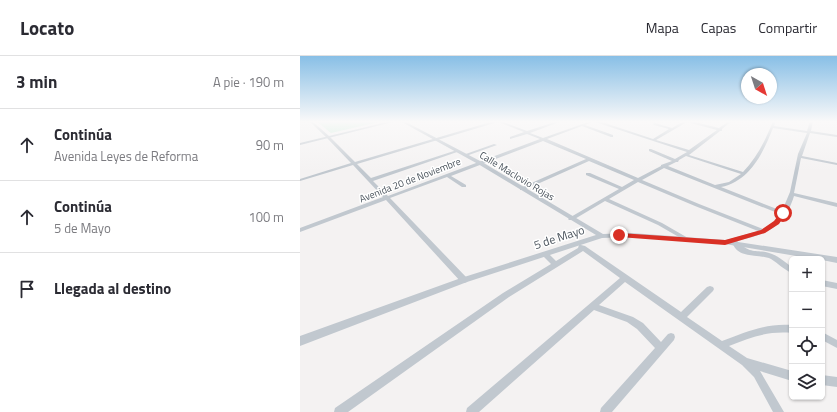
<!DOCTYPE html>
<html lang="es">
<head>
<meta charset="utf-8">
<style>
	:root { --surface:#fff; --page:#f7f7f7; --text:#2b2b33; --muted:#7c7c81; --line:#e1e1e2 }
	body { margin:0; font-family:"Titillium Web",sans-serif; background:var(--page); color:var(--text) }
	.controls { position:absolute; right:12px; bottom:12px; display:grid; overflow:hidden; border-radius:6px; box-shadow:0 1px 3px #0004 }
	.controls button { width:36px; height:36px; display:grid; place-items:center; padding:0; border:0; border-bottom:1px solid var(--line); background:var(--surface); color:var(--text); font:20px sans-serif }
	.compass { position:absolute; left:441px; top:12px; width:36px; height:36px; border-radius:50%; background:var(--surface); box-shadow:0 1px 3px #0004; rotate:141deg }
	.stop { position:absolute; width:12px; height:12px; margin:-9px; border:3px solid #d93025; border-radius:50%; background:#fff }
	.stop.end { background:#d93025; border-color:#fff; box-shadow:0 1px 4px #0008 }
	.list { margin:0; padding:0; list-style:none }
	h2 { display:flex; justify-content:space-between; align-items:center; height:52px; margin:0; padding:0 16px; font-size:17px }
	h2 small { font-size:13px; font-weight:400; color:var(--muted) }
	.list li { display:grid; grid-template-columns:26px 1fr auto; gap:12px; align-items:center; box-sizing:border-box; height:72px; padding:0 16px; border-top:1px solid var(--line) }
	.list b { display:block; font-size:15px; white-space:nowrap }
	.list p { margin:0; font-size:13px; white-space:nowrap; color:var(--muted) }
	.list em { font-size:13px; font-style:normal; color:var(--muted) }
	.icon { flex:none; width:22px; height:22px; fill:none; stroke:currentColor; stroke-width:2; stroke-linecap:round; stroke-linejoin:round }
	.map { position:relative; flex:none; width:537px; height:356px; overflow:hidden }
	header { display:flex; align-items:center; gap:24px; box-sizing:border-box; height:56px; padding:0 20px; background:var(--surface); border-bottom:1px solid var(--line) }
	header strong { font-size:19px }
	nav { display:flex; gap:22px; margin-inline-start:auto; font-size:14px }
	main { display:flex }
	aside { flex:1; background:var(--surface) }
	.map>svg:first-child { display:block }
</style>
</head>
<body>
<header>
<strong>Locato</strong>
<nav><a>Mapa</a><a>Capas</a><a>Compartir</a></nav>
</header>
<main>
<aside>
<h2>3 min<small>A pie · 190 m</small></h2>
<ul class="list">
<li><svg class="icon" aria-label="ahead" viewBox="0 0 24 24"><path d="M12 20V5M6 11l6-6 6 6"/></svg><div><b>Continúa</b><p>Avenida Leyes de Reforma</p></div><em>90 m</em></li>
<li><svg class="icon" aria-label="ahead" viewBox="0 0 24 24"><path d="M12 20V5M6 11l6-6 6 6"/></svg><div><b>Continúa</b><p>5 de Mayo</p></div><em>100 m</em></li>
<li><svg class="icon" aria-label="arrive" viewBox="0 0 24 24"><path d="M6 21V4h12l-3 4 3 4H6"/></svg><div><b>Llegada al destino</b></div></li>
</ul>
</aside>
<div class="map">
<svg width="537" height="356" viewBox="0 0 537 356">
	<rect width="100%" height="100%" fill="#f4f2f2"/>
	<path fill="#c6ecd7" d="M16 65H83L31 77Z"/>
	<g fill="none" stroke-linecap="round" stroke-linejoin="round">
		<g fill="#c1c8cf" fill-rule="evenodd">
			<path d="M9 65H12L29 80 55 106 194 65H201L227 75 258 65H262L230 77 243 82 291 65H299L353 83 369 73 354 69 353 68 355 67 372 72 384 65H391L419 72 429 65H432L422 73V75H420L389 99 443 116C457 102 466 83 473 65H476L474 70 507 75 510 65H513L511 75 537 79V81L510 77 502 100 537 107V109L501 102 494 137 537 147V151L494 140C484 172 467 178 437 185 452 200 456 192 472 198 480 201 486 207 492 211V217C484 214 478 207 471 203 458 197 438 204 432 186L425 188 422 186 423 185 458 175 395 150 338 126 309 143 362 167 388 182 389 183 388 184H384L358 169 305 145 273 164H269L268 163 269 162 319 133 286 119V117H290L322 131 334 124 289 105 224 134H220V132L286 103 243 85 151 120 166 129V131H162L147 121 90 142 167 222 168 224 167 226 164 227 161 226 86 144 0 176V172L83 141 53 109 0 125V123L51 107 27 82ZM294 65 295 66 387 96 375 103 351 93H349V95L372 105 361 109V110L338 122 247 83 282 70 311 81H313V79L285 69ZM198 66 224 76 210 81V83L227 78 240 83 88 140 73 125 160 95 157 94 71 122 57 108ZM387 66 417 74 389 94 356 84ZM473 72 507 77 498 98 490 136 482 155 421 131C450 125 463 97 473 72ZM386 100 441 118 429 126 415 129 368 110 376 106H378L379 104ZM364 112 480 158 475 165 463 173 399 148 342 124Z"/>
			<path d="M194 88 197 89 166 100 163 99Z"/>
			<path d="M279 189H281L285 190 381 256 407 231 410 230 413 231 414 233 413 235 387 261 422 285C446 276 466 267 492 269V277C468 275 451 281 429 290L447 302 492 315V325L460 315 484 356H473L454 321 442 309 325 226 299 249 333 261 343 267 361 286 368 278 371 277 374 278 375 281 374 284 312 356H300L301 352 355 292 337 273 327 266 294 254 179 356H166L167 352 320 222 283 195 209 241 48 356H34L35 352 203 237 251 208 243 200 242 198 243 196H247L256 205 278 192Z"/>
			<path d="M522 224 537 227V233L522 230Z"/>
			<path d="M522 276 537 284V292L522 284Z"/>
			<path d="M522 319 537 321V331L522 329Z"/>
		</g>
		<g fill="#c1c8cf" fill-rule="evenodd">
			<path d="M91 65H97L0 89V87Z"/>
			<path d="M100 65H104L182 106 303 178 331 177 425 184 537 201V207L522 204V203H514L425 188 331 181 302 182 167 226 0 290V280L161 222 296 179 178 108Z"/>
		</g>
	</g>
	<linearGradient id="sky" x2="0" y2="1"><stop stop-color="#88bfe6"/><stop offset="0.57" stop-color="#faf9f9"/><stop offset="1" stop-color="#faf9f9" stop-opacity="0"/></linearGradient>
	<rect width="537" height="115" fill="url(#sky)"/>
	<path fill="#d93025" d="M483 155 486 157 479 168 465 177 425 189 319 181 316 179 319 177 425 184 461 174 474 165 481 156Z"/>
	<g text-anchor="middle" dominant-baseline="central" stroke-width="3" stroke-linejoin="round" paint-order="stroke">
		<g font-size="10" fill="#4b545d" stroke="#fff">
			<text transform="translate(217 120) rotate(31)">Calle Maclovio Rojas</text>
			<text transform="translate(110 124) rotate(-21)">Avenida 20 de Noviembre</text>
		</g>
		<g font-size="12" fill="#4b545d" stroke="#fff">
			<text transform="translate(259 181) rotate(-18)">5 de Mayo</text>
		</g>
	</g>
</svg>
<div class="controls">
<button>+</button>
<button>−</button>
<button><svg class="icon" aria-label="locate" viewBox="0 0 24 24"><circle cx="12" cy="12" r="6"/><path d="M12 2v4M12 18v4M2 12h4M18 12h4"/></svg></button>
<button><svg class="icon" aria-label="layers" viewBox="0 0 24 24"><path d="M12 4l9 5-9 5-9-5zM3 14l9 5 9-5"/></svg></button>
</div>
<svg class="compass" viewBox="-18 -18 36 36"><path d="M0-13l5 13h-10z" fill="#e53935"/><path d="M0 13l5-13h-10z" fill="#7c7c81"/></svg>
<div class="stop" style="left:483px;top:157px"></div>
<div class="stop end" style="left:319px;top:179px"></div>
</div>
</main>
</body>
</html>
